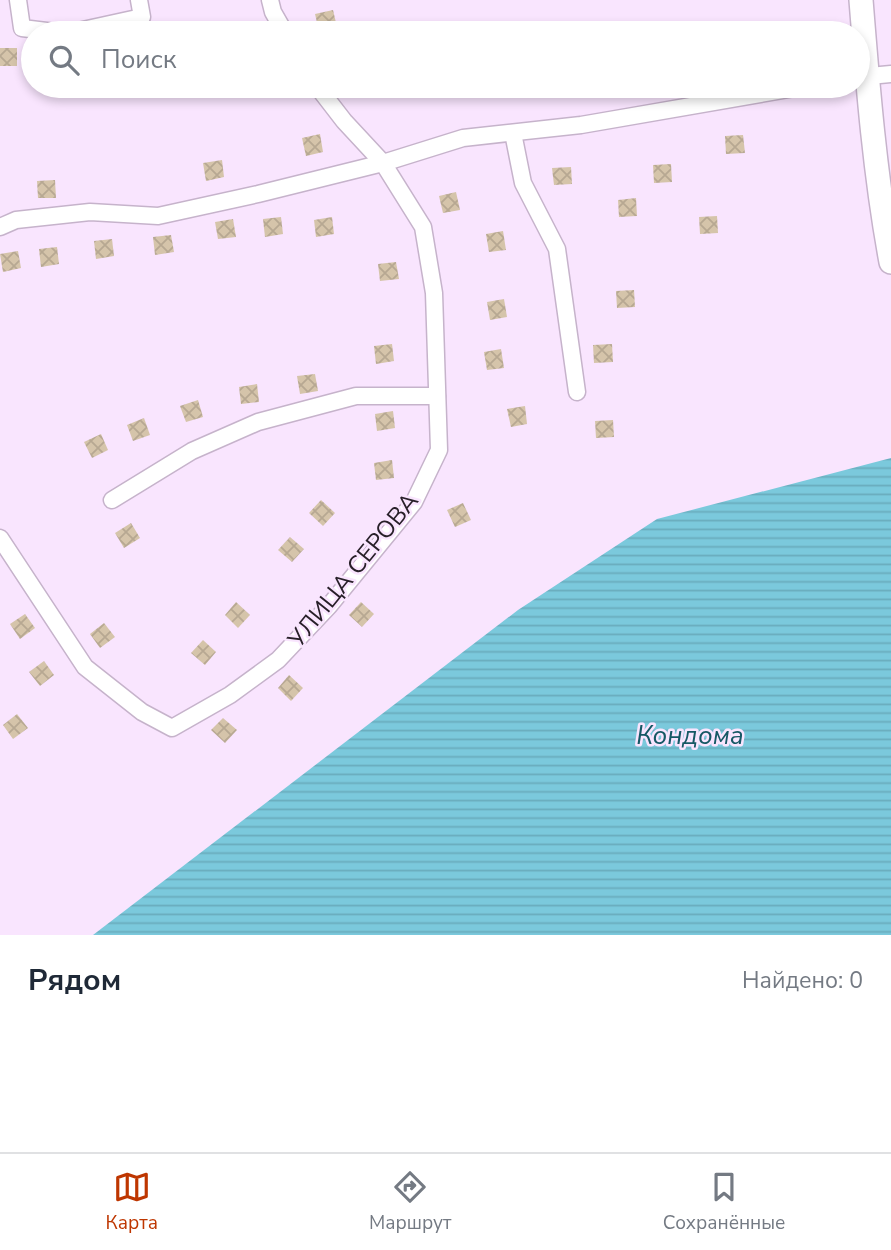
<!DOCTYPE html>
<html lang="ru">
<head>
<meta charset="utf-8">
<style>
	:root { --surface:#fff; --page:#f6f6f7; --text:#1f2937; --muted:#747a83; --line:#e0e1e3; --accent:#be3600 }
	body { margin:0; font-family:"Nunito Sans",sans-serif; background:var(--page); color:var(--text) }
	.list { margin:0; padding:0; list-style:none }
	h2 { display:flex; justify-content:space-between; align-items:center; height:91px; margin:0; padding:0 28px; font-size:30px }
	h2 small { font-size:23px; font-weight:400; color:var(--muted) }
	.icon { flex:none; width:38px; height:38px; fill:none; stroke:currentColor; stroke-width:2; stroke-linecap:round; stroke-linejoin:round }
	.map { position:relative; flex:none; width:891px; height:935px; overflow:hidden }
	.search { position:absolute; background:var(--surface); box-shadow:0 4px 10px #0003; left:21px; right:21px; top:21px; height:77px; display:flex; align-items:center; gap:18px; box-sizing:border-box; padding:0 24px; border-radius:38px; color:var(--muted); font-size:26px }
	.sheet { height:217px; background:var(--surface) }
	nav { display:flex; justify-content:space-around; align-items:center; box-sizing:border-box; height:98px; border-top:2px solid var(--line); background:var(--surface); font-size:19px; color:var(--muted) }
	nav a { display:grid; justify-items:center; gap:4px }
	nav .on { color:var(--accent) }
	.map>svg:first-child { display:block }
</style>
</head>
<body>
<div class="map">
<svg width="891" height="935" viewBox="0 0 891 935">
	<defs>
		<pattern id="water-rules" width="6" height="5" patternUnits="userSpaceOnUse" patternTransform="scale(1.75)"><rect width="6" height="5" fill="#7bc9dc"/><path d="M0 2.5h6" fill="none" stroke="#6aacbd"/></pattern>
		<pattern id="building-cross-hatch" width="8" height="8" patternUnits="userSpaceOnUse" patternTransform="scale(1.75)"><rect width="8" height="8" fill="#d5c4aa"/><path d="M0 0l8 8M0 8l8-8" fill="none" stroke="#b7a892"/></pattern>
	</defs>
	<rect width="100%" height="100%" fill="#f9e5fe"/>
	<path fill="url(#water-rules)" d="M891 458V935H93L518 610 657 519Z"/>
	<g fill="url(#building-cross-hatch)">
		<path d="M333 10 337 27 319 31 315 14Z"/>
		<path d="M718 25V33H700V27Z"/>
		<rect x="0" y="48" width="17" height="18"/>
		<path d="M320 134 323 152 306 156 302 138Z"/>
		<path d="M743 135 745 153 726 154 725 136Z"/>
		<path d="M222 160 224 177 206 181 203 163Z"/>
		<path d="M671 164 672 182 654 183 653 165Z"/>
		<path d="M571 167 572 184 554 185 552 168Z"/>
		<path d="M55 180 56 198H38L37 181Z"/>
		<path d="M456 192 460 210 443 213 439 196Z"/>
		<path d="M636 198 637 216 619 217 618 200Z"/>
		<path d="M717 216 718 233 700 234 699 217Z"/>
		<path d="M281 217 283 234 265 237 263 219Z"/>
		<path d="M332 217 334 234 316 237 314 220Z"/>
		<path d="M233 219 236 237 218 239 215 222Z"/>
		<path d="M503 231 506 250 489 252 486 234Z"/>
		<path d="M171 235 174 252 155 255 153 237Z"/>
		<path d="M112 239 114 256 96 259 94 241Z"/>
		<path d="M57 247 59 264 41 267 39 249Z"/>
		<path d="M18 251 21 268 3 272 0 254Z"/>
		<path d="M396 262 399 279 380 281 378 264Z"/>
		<path d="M634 290 635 307 617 308 616 291Z"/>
		<path d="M504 299 507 317 490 320 487 302Z"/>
		<path d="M392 344 394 361 376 364 374 346Z"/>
		<path d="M612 344 613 362 594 363 593 345Z"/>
		<path d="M501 349 504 368 487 370 484 352Z"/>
		<path d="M315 374 318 391 300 394 297 376Z"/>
		<path d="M257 384 259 402 241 404 239 387Z"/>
		<path d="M198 400 203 417 186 422 180 406Z"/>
		<path d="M525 406 527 424 511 427 507 409Z"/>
		<path d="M393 411 395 428 377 431 375 414Z"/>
		<path d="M144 418 150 435 133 441 127 425Z"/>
		<path d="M613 420 614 437 596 438 595 421Z"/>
		<path d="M101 434 108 450 92 458 84 442Z"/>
		<path d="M392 460 394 478 376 480 374 463Z"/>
		<path d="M321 500 335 513 323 526 309 513Z"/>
		<path d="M463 503 471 520 455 527 447 510Z"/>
		<path d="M131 523 140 538 124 548 115 533Z"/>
		<path d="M290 537 304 549 292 562 278 550Z"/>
		<path d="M236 602 250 615 238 628 225 615Z"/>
		<path d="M361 602 374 614 362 627 349 615Z"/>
		<path d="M25 614 35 628 20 639 10 624Z"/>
		<path d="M104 623 115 637 100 648 90 634Z"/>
		<path d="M203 640 216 652 205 665 191 653Z"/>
		<path d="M44 661 54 675 40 686 29 672Z"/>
		<path d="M289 675 303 688 291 701 278 688Z"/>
		<path d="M17 714 28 728 13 739 3 725Z"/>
		<path d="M223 718 237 730 225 743 211 730Z"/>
	</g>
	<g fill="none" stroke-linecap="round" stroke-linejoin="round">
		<g stroke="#c6b3cb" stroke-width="19">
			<g id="minor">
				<path d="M18 0 22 28 63 33"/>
				<path d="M270 0 273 12 285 33"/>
				<path d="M69 33 142 17 139 0"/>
				<path d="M859 77 891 74"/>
				<path d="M513 133 523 183 557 249 577 392"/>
				<path d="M0 227 16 220 90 212 158 216 258 194 383 163 463 138 581 125 806 86"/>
				<path d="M112 500 192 451 258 422 356 396H437"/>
				<path d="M0 538 85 667 142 712 172 728 230 695 278 660 329 606 414 502 439 450 434 293 423 227 383 163 344 121 317 86"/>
			</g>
		</g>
		<g stroke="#c6b3cb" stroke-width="26">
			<path id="secondary" d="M861 0C868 88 875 176 891 262"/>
		</g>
		<use href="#minor" stroke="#fff" stroke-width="16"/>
		<use href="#secondary" stroke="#fff" stroke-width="23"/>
	</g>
	<g text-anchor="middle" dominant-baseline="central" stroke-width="5" stroke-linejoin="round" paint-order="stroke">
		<g font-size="24" fill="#282029" stroke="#f9e5fe">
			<text transform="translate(353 570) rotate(-51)">УЛИЦА СЕРОВА</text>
		</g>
		<g font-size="26" font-style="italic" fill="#165865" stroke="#f9e5fe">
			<text x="690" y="735">Кондома</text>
		</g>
	</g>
</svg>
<div class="search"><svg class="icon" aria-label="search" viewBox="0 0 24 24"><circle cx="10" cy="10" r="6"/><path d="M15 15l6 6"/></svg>Поиск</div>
</div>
<section class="sheet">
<h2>Рядом<small>Найдено: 0</small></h2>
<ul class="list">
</ul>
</section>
<nav>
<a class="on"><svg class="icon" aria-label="map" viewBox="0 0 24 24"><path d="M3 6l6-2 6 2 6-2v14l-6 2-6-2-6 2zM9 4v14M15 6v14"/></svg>Карта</a>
<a><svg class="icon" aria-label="directions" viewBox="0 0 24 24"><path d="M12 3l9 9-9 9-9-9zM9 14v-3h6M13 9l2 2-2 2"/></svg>Маршрут</a>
<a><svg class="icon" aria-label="saved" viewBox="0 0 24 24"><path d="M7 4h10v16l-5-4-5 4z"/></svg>Сохранённые</a>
</nav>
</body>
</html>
